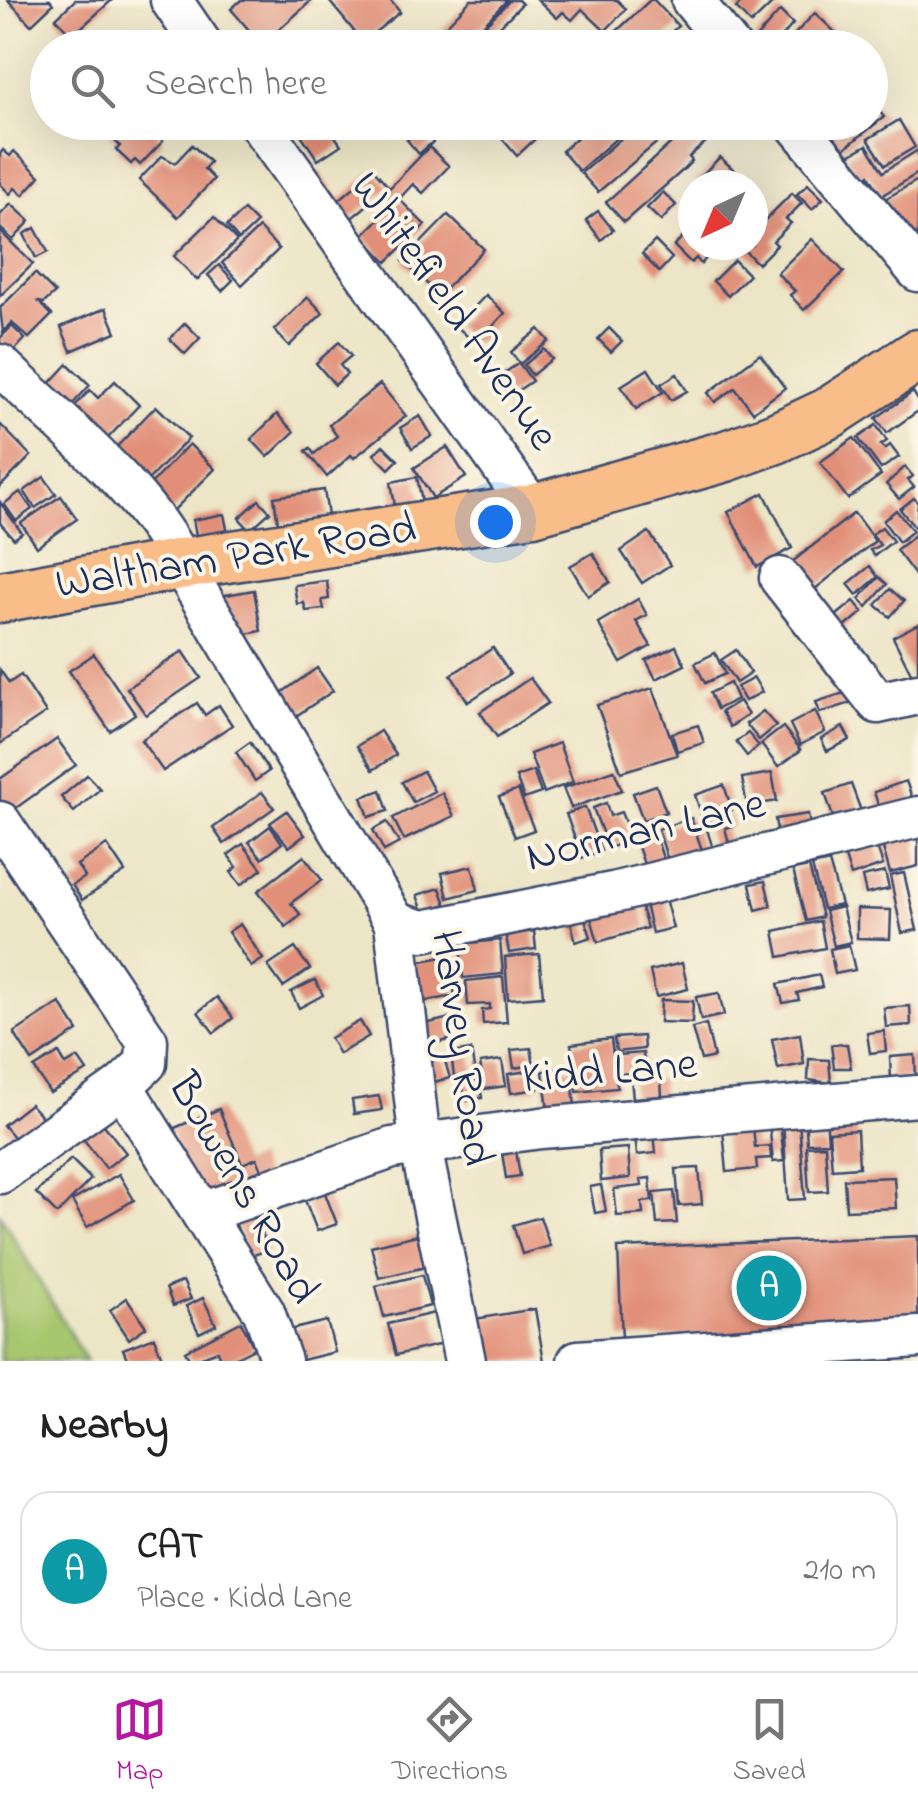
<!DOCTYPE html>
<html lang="en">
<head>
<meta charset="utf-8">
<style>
	:root { --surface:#fff; --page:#f6f6f6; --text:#222; --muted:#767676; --line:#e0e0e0; --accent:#b5179e }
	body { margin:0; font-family:"Indie Flower",sans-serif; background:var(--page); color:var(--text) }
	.compass { position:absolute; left:678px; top:170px; width:90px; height:90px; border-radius:50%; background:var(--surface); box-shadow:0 10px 40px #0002; rotate:224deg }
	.you { position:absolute; left:495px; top:522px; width:35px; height:35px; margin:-25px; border:8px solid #fff; border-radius:50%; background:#1a73e8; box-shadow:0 0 0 15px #1a73e833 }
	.badge { display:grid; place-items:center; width:65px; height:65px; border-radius:50%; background:var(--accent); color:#fff; font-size:32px; font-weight:700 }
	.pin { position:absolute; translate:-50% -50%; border:5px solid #fff; box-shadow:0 2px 10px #0006 }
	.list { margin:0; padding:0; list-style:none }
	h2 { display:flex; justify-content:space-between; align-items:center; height:130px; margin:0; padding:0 40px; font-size:42px }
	h2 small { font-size:32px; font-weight:400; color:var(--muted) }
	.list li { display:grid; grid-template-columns:65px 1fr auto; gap:30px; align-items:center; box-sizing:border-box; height:160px; margin:0 20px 20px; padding:0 20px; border:2px solid var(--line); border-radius:30px }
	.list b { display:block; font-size:38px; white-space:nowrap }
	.list p { margin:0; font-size:32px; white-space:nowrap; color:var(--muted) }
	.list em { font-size:32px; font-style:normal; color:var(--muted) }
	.icon { flex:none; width:55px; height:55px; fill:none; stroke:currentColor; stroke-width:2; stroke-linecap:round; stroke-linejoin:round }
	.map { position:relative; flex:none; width:918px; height:1361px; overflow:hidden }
	.search { position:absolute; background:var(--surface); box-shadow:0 10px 40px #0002; left:30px; right:30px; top:30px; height:110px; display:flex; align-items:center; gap:25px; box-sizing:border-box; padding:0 35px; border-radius:55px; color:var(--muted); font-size:38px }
	.sheet { height:310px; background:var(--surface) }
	nav { display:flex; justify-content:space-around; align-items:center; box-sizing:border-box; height:140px; border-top:2px solid var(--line); background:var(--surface); font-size:28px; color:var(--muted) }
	nav a { display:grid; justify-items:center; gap:5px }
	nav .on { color:var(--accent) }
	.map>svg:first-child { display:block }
</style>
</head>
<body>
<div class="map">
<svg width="918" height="1361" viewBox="0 0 918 1361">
	<rect width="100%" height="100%" fill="#fcf5e5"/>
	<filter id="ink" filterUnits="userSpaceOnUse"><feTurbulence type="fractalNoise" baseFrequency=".01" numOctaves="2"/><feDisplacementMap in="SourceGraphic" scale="20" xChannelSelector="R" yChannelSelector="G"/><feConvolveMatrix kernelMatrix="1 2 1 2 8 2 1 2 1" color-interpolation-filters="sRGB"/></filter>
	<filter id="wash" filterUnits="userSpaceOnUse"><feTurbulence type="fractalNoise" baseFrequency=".0048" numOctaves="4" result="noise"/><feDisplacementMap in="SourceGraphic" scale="40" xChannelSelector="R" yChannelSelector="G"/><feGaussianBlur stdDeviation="2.25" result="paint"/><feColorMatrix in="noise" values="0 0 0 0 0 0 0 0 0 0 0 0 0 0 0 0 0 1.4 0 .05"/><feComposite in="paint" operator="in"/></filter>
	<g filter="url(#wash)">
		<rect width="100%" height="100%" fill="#ece5c6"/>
		<path fill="#a7c66d" stroke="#617a66" stroke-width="2.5" d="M0 1214 86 1361H0Z"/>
		<g id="blocks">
			<g fill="#e18f78">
				<path d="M8 0H50L53 4 31 25Z"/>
				<path d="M75 0H112L72 36 56 18Z"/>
				<path d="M241 0H312L262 45 231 9Z"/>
				<path d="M332 0H390L400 12 363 42 330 2Z"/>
				<path d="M471 0H507L461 48H438L431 41Z"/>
				<path d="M510 0H518L522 4 490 36 482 28Z"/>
				<path d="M538 0H617L626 9 605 31 582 9 572 20 563 12 557 18Z"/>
				<path d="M650 0H654L678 26 656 47 647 37 635 48H574L593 31 604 43Z"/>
				<path d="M744 0H776L751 24 736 8Z"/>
				<path d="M780 11 793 24 772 48H747Z"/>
				<path d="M815 13 835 32 820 48H803L792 37Z"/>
				<path d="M870 100 884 117 835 156 818 122H870Z"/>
				<path d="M899 120 915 147 885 165 868 139Z"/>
				<path d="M117 122H161L165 126 157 135 163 141 140 165 135 160 131 164 116 150 120 146 107 133Z"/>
				<path d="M315 122H325L341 145 318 160 300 133Z"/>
				<path d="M512 122H553L517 156 499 135Z"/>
				<path d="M594 122H635L579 171 562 151Z"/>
				<path d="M640 122H668L673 129 598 192 581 173Z"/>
				<path d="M692 124 707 141 689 157 692 161 682 171 624 222 606 202Z"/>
				<path d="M421 128 433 142 419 154 407 140Z"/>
				<path d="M192 145 210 162 204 169 214 179 178 217 139 180 162 156 175 163Z"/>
				<path d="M867 145 883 172 918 150V173L881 196 869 175 860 180 846 157Z"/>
				<path d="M429 147 449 166 423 193 413 184 399 199 425 225 387 262 362 236 394 204 384 194Z"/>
				<path d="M3 150 10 156 14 151 40 176 23 195 15 188 10 194 0 184V154Z"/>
				<path d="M720 157 734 170 728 175 738 185H700L696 181Z"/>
				<path d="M374 170 389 187 341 227 308 180 319 172 339 200Z"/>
				<path d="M918 180V262L873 206Z"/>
				<path d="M808 184 823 199 812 209 797 194Z"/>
				<path d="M663 192 676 205 661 221 647 208Z"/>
				<path d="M792 193 802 203 786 219 791 223 773 241 777 245 758 264 741 247 753 245V236L761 228 759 226Z"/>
				<path d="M11 204 30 221 13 240 0 228V215Z"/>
				<path d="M244 210 257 223 239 240 227 226Z"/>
				<path d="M598 211 613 230 601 240 586 220Z"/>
				<path d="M448 215 484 249 439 295 403 261Z"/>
				<path d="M214 217 237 241 197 280 174 256Z"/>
				<path d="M693 226V245H709L705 249 710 254 701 264 696 258 691 263 674 246Z"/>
				<path d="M35 228 48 252 36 258 24 234Z"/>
				<path d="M259 228 279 249 242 285 222 263Z"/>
				<path d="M0 231 33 264 0 296Z"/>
				<path d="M812 239 844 272 804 310 790 295 795 291 777 273Z"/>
				<path d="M655 241 672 258 659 272 642 254Z"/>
				<path d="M734 260 749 275 728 296 713 281Z"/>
				<path d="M219 265 233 280 222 291 208 275Z"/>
				<path d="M35 273 55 293 44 303 39 302 52 315 29 338 12 323 3 332 0 308Z"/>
				<path d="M486 295 505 313 476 344 456 326Z"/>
				<path d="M308 297 323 313 289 346 274 330Z"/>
				<path d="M106 308 116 332 71 351 61 327Z"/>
				<path d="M185 323 200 338 185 354 170 339Z"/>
				<path d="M12 326 25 339 11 354 0 343V338Z"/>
				<path d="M609 328 622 341 611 352 598 339Z"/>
				<path d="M539 329 549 341 520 364 511 352Z"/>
				<path d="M339 342 351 356 340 365 347 374 335 385 316 363Z"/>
				<path d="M544 349 552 359 532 375 524 365Z"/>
				<path d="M760 354 785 388 753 412 735 388 715 402 708 393Z"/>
				<path d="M519 363 532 381 507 398 494 380Z"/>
				<path d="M68 364 90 385 68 409 46 388Z"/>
				<path d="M648 369 663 392 636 409 621 386Z"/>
				<path d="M677 374 687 391 671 400 661 384Z"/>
				<path d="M115 381 139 405 107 439 74 407 90 390 98 398Z"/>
				<path d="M380 384 406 416 354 458 351 455 327 477 306 451 310 448 314 454 337 436 329 425Z"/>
				<path d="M913 392 918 400V411L887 433 876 418Z"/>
				<path d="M156 406 189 438 141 487 108 456Z"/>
				<path d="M277 414 294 432 268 457 251 439Z"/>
				<path d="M420 416 432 436 412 448 400 428Z"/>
				<path d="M0 424 31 456 0 487Z"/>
				<path d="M876 425 887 441 881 445 885 449 890 445 899 457 881 469 858 438Z"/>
				<path d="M854 438 881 475 848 499 820 462Z"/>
				<path d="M189 444 215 469 170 514 145 490Z"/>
				<path d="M383 445 398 460 389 469 374 454Z"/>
				<path d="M447 447 466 477 433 498 414 468Z"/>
				<path d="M905 467 913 476 908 480 914 487 899 499 886 484Z"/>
				<path d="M44 477 56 494 35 508 24 491Z"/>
				<path d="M417 477 423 507 396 512 391 482Z"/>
				<path d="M324 490 328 516 278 523 274 497Z"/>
				<path d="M20 492 32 509 16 521 4 504Z"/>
				<path d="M764 493 792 548 757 567 728 512Z"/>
				<path d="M61 496 77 519 37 547 21 523Z"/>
				<path d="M914 498 918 503 916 529 900 509Z"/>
				<path d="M259 500 270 512 250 530 239 518Z"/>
				<path d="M0 502 22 533 14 539 0 523Z"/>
				<path d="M896 510 913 531 899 542 883 521Z"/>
				<path d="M854 513 875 541 809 594 787 566Z"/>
				<path d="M224 514 229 539 198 545 193 520Z"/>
				<path d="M882 527 893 541 874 556 870 550 880 545 872 534Z"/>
				<path d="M649 532 670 565 642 583 621 551Z"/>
				<path d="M915 535 918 538V572L915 575 896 550Z"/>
				<path d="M593 553 610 582 588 596 570 566Z"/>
				<path d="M870 566 878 577 857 595 848 584Z"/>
				<path d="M879 577 887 584 867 607 859 599Z"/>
				<path d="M327 581 329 599 322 600 324 609 306 611 304 603 297 604 294 585Z"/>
				<path d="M890 589 904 601 890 617 876 605Z"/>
				<path d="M254 590 261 631 241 635 220 596Z"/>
				<path d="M638 599 647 615 636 621 651 646 621 663 598 623Z"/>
				<path d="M854 601 863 612 834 636 825 625Z"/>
				<path d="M918 624V675L913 677 893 637Z"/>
				<path d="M676 646 685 665 656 679 646 660Z"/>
				<path d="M493 648 510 674 468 702 451 675Z"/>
				<path d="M736 650 751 673 736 683 721 660Z"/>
				<path d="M183 651 201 678 146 715 127 688Z"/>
				<path d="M715 653 725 674 705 683 695 663Z"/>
				<path d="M94 654 135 714 110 731 69 671Z"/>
				<path d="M317 668 333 691 293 718 277 696Z"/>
				<path d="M0 670 9 683 21 675 46 713 0 744Z"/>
				<path d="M530 678 548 703 497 737 480 712Z"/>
				<path d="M754 678 762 692 745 701 737 687Z"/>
				<path d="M730 683 737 699 717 709 710 693Z"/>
				<path d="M653 688 677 755 621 772 597 705Z"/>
				<path d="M847 692 851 703 820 713 816 702Z"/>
				<path d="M739 701 748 715 730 727 721 712Z"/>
				<path d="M197 703 205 715 219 705 232 725 163 771 141 740Z"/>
				<path d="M763 711 776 726 759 740 746 724Z"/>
				<path d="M815 711 825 732 800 745 790 724Z"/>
				<path d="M698 725 704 743 677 751 672 733Z"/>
				<path d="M783 727 801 750 778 767 761 744Z"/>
				<path d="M843 727 850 740 827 751 821 739Z"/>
				<path d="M380 731 396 755 373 770 357 746Z"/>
				<path d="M748 733 759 746 747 756 736 742Z"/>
				<path d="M57 739 76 765 9 813 0 800V779Z"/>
				<path d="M250 742 269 771 255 781 236 752Z"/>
				<path d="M559 743 573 782 544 793 530 754Z"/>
				<path d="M614 770 622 790 571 808 563 788Z"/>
				<path d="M423 771 434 791 413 802 402 782Z"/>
				<path d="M533 771 541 793 524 799 516 777Z"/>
				<path d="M772 773 777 801 747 806 742 778Z"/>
				<path d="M87 775 100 789 74 812 61 797Z"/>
				<path d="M906 781 915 806 882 817 874 792Z"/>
				<path d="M851 784 861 811 834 820 825 793Z"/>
				<path d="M656 785 666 812 643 820 633 793Z"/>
				<path d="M724 785 732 810 703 820 695 795Z"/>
				<path d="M381 790 388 811 369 817 362 797Z"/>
				<path d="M518 790 534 830 515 837 499 797Z"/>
				<path d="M262 792 274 808 224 844 213 828Z"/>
				<path d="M442 793 454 816 404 840 393 818Z"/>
				<path d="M606 803 610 816 621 812 632 840 608 848 593 808Z"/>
				<path d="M585 807 601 851 582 858 566 814Z"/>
				<path d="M287 811 305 835 289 847 270 823Z"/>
				<path d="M808 814 811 832 778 836 775 819Z"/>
				<path d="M730 815 733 826 725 828 730 847 714 852 705 823Z"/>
				<path d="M691 818 704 856 670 867 658 829Z"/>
				<path d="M387 822 399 843 384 851 373 830Z"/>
				<path d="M270 826 282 843 262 858 249 842Z"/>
				<path d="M655 834 666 867 647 873 636 841Z"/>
				<path d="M918 835V866L890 873 882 844Z"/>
				<path d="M243 844 262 869 241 885 231 872 237 867 228 855Z"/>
				<path d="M876 844 883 865 851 876 844 854Z"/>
				<path d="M107 845 125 872 82 900 72 885 85 877 77 865Z"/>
				<path d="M304 856 322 880 291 903 301 915 286 927 258 891Z"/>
				<path d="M829 862 841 905 823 909 812 866Z"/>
				<path d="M472 866 478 890 448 898 442 873Z"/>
				<path d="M809 867 822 917 806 921 793 870Z"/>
				<path d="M885 872 889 889 866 894 862 877Z"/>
				<path d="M904 873 917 930 902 933 890 876Z"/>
				<path d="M765 881 771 906 756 910 750 884Z"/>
				<path d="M440 888 446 904 423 912 417 895Z"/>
				<path d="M664 895 673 928 652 933 644 900Z"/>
				<path d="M639 900 647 928 598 942 590 914Z"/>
				<path d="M842 907 851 942 834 946 825 911Z"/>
				<path d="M857 909 891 910 890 939 857 938Z"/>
				<path d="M585 919 591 937 576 942 571 923Z"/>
				<path d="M820 921 825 948 779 957 774 931Z"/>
				<path d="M240 924 263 959 251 967 228 932Z"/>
				<path d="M534 931 536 949 509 953 506 936Z"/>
				<path d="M500 940 503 974 463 978 460 944Z"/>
				<path d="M849 945 855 970 835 974 830 949Z"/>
				<path d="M295 948 310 969 283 987 268 966Z"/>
				<path d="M539 954 543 996 508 999 505 957Z"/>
				<path d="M447 956 455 996 421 1002 413 963Z"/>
				<path d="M682 963 688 989 656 997 650 971Z"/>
				<path d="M819 975 822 987 797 993 799 1000 783 1003 778 984Z"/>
				<path d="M503 977 507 1022 483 1024 482 1010 490 1009V1004L468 1005 466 981Z"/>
				<path d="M315 980 323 995 299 1008 291 992Z"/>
				<path d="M719 993 724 1015 701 1020 696 997Z"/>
				<path d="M217 997 233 1018 214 1033 198 1012Z"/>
				<path d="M661 1000 693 1001 692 1023 660 1022Z"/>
				<path d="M60 1003 78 1031 32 1061 14 1033Z"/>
				<path d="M910 1006 911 1025 886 1027 884 1008Z"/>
				<path d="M450 1018 455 1038 430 1045 425 1024Z"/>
				<path d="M360 1021 369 1036 339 1054 330 1038Z"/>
				<path d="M706 1024 714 1057 701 1060 692 1028Z"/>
				<path d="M884 1031 886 1051 870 1053 867 1033Z"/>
				<path d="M800 1034 804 1064 778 1069 772 1039Z"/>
				<path d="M643 1036 644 1049 616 1052 614 1038Z"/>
				<path d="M611 1039 617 1088 577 1092 571 1044Z"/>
				<path d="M847 1044 851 1068H834L831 1045Z"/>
				<path d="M531 1048 534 1065 514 1068 511 1050Z"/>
				<path d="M471 1050 475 1074 454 1077 451 1053Z"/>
				<path d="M59 1053 66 1065 78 1058 87 1071 50 1093 34 1068Z"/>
				<path d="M643 1053 645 1072 619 1074 618 1055Z"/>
				<path d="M915 1055 916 1078 891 1080 890 1057Z"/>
				<path d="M444 1058 450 1078 422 1085 416 1065Z"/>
				<path d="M809 1059 829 1060 831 1083 808 1080Z"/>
				<path d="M502 1060 506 1086 484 1089 480 1063Z"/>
				<path d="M571 1068 575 1106 548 1109 543 1071Z"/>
				<path d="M535 1070 538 1089 511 1093 508 1074Z"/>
				<path d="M661 1079 662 1096 633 1098 631 1080Z"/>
				<path d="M479 1080 482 1098 465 1101 462 1083Z"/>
				<path d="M379 1096 382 1110 354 1114 352 1100Z"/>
				<path d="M30 1104 44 1119 18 1143 3 1125Z"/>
				<path d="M219 1109 242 1164 257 1158 267 1183 203 1210 170 1130Z"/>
				<path d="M826 1115 828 1142 807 1143 805 1117Z"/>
				<path d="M97 1116 126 1153 106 1168 77 1131Z"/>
				<path d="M780 1121 784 1161 773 1162 769 1122Z"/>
				<path d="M799 1121 805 1199 788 1200 783 1122Z"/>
				<path d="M753 1126 755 1147 770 1146 771 1158 756 1159 757 1169 727 1172 723 1130Z"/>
				<path d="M857 1130 859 1167 832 1169 829 1132Z"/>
				<path d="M654 1131 656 1153 637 1155 635 1133Z"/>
				<path d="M515 1144 520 1176 506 1178 501 1146Z"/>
				<path d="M825 1145 828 1191 809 1192 806 1146Z"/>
				<path d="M628 1148 630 1178 601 1181 599 1150Z"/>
				<path d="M71 1159 91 1179 57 1214 36 1193Z"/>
				<path d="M699 1168 702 1204 679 1206 676 1169Z"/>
				<path d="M119 1174 134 1200 87 1227 72 1201Z"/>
				<path d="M894 1177 896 1208 846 1210 844 1179Z"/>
				<path d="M650 1178 652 1201 642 1202 643 1214 617 1216 614 1189 642 1186 641 1179Z"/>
				<path d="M601 1185 606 1211 595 1213 590 1187Z"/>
				<path d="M323 1188 337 1224 317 1231 303 1195Z"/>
				<path d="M674 1191 677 1223 657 1224 654 1193Z"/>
				<path d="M254 1214 268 1250 248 1257 235 1222Z"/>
				<path d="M540 1217 550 1246 522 1254 513 1225Z"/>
				<path d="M417 1235 425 1267 379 1278 371 1246Z"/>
				<path d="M918 1236V1327L622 1339 618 1248Z"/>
				<path d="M422 1275 430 1306 384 1317 376 1286Z"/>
				<path d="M183 1281 191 1299 173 1306 166 1288Z"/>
				<path d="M127 1298 146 1327 129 1339 110 1310Z"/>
				<path d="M203 1298 216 1325 199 1333 186 1306Z"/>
				<path d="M535 1309 544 1361H476L469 1320Z"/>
				<path d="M434 1313 442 1344 396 1355 388 1324Z"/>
				<path d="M327 1321 335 1352 298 1361 281 1332Z"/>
				<path d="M241 1322 254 1348 228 1361H221L217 1351 191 1361 185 1351Z"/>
				<path d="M154 1337 162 1358 128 1361 123 1349Z"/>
			</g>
		</g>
	</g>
	<g filter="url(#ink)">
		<use href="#blocks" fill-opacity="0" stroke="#3a4a6e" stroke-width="2.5"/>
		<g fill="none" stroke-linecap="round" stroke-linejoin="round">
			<g stroke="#3a4a6e" stroke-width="45">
				<g id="minor">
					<path d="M171 0 204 48"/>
					<path d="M692 0 731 48"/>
					<path d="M258 122 533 510"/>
					<path d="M794 122 918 271"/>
					<path d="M0 365C58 422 147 491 181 564L395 923 420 1143 465 1361"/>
					<path d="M780 578 878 703 918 694"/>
					<path d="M0 822 147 1041 146 1063 122 1086 0 1173"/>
					<path d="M395 923 423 931 617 892 918 817"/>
					<path d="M122 1086 264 1312 281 1361"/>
					<path d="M202 1213 392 1148 541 1128 918 1096"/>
					<path d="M578 1361 918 1337"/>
				</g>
			</g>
			<g stroke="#3a4a6e" stroke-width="55">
				<path id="major" d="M0 597 181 564 533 510 726 456 776 438 829 413 918 355"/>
			</g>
			<use href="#minor" stroke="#fff" stroke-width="40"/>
			<use href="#major" stroke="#f8bd89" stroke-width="50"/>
		</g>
	</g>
	<g text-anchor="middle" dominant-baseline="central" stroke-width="8" stroke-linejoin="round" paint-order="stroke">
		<g font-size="45" fill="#1b2f5e" stroke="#fcf5e5">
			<text transform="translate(453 312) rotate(55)">Whitefield Avenue</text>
			<text transform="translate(236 558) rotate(-9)">Waltham Park Road</text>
			<text transform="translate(646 832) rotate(-13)">Norman Lane</text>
			<text transform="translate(460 1048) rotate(82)">Harvey Road</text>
			<text transform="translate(610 1073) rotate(-5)">Kidd Lane</text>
			<text transform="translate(242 1189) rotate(60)">Bowens Road</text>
		</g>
	</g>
</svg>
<svg class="compass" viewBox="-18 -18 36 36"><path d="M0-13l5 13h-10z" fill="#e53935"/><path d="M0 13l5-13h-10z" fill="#767676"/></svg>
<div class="you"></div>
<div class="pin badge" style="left:769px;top:1288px;background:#0f9aa8">A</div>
<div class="search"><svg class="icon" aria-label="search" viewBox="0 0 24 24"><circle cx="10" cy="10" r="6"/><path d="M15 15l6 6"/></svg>Search here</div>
</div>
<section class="sheet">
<h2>Nearby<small></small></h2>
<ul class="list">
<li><span class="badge" style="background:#0f9aa8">A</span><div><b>CAT</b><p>Place · Kidd Lane</p></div><em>210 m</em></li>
</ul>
</section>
<nav>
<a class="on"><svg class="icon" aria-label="map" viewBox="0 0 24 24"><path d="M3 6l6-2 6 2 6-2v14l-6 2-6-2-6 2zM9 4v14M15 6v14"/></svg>Map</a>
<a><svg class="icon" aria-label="directions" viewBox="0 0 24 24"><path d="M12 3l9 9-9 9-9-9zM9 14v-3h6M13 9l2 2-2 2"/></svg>Directions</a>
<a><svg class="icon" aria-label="saved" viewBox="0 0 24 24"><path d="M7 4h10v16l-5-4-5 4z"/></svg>Saved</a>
</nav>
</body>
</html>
